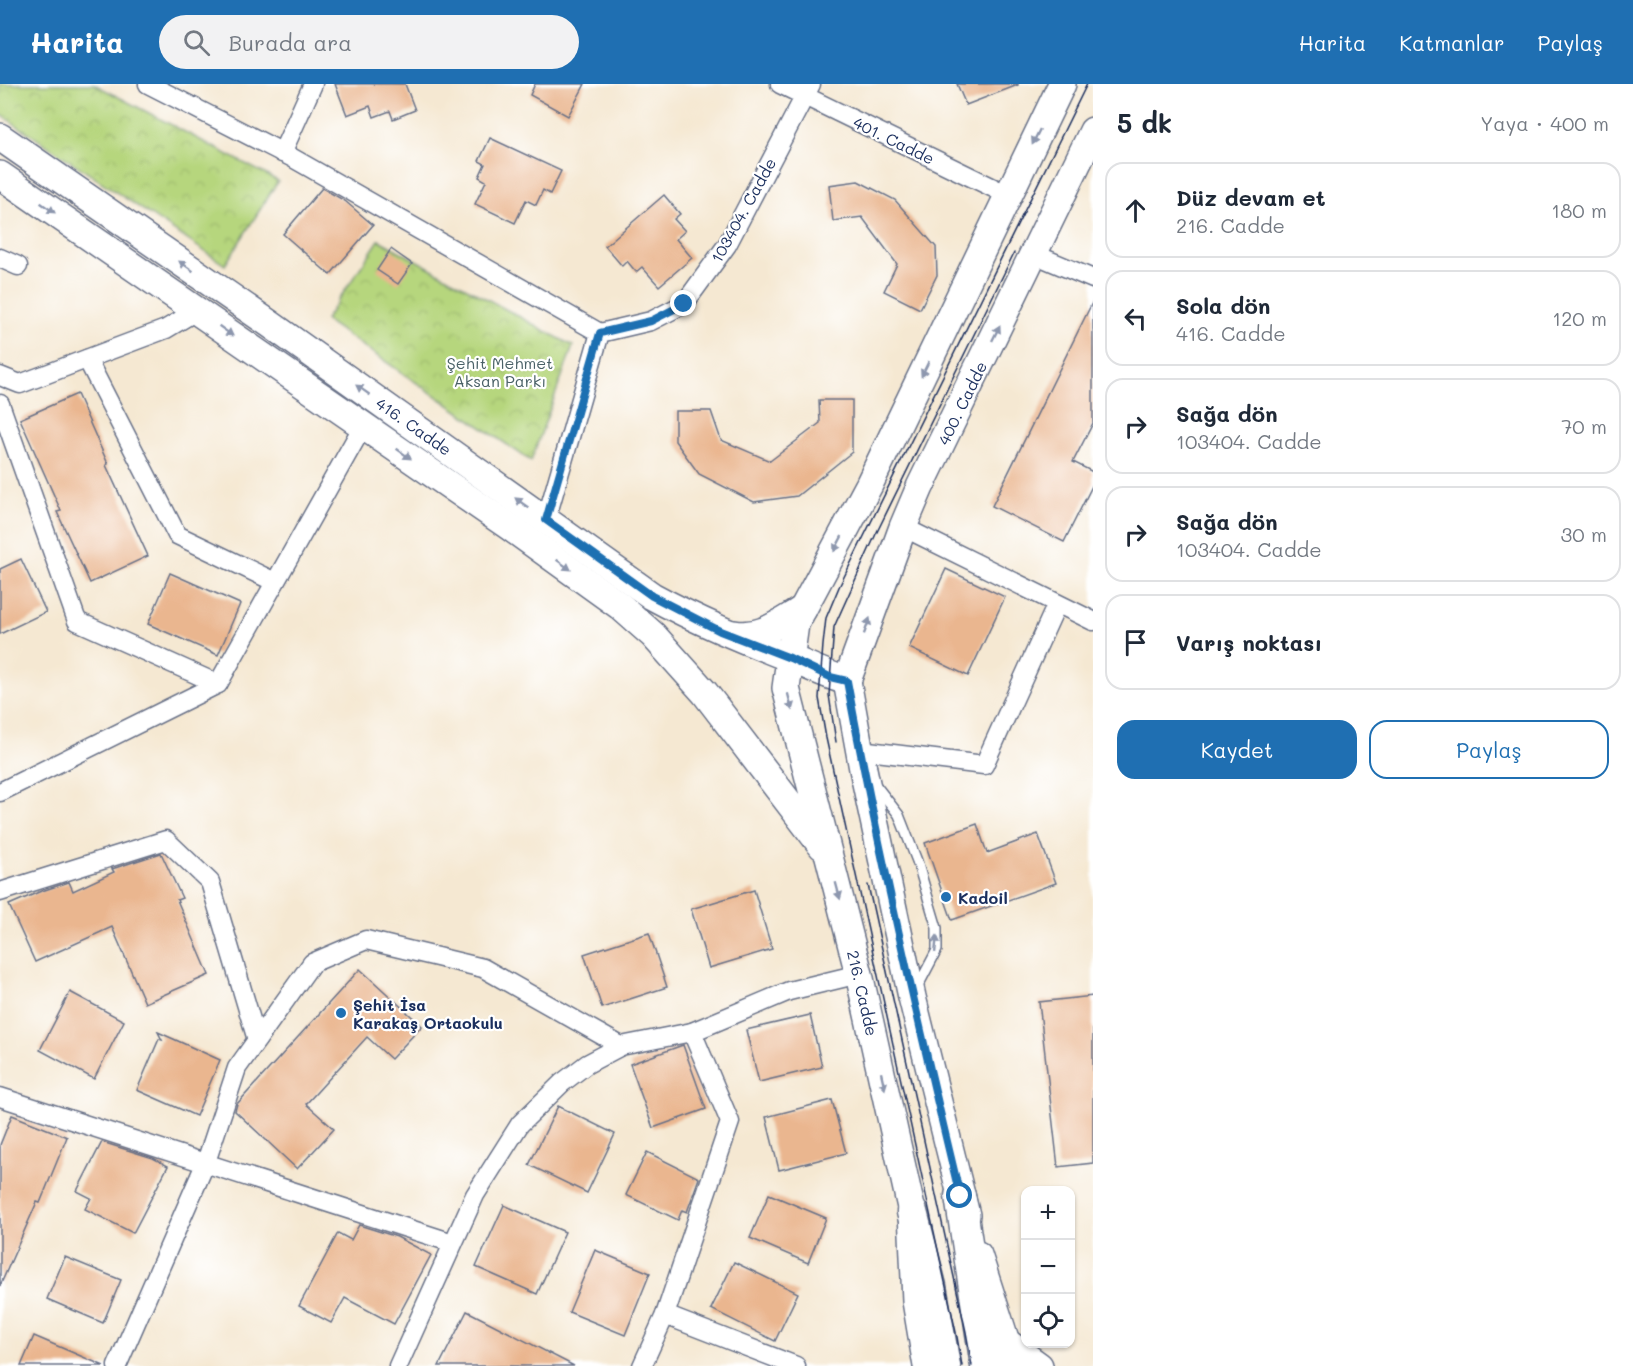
<!DOCTYPE html>
<html lang="tr">
<head>
<meta charset="utf-8">
<style>
	:root { --surface:#fff; --page:#f2f2f3; --text:#1f2937; --muted:#747a83; --line:#e0e1e3; --accent:#1f6fb2 }
	body { margin:0; font-family:Mali,sans-serif; background:var(--page); color:var(--text) }
	.controls { position:absolute; right:18px; bottom:18px; display:grid; overflow:hidden; border-radius:12px; box-shadow:0 2px 4px #0004 }
	.controls button { width:54px; height:54px; display:grid; place-items:center; padding:0; border:0; border-bottom:2px solid var(--line); background:var(--surface); color:var(--text); font:30px sans-serif }
	.stop { position:absolute; width:18px; height:18px; margin:-14px; border:4px solid #1f6fb2; border-radius:50%; background:#fff }
	.stop.end { background:#1f6fb2; border-color:#fff; box-shadow:0 2px 6px #0008 }
	.list { margin:0; padding:0; list-style:none }
	h2 { display:flex; justify-content:space-between; align-items:center; height:78px; margin:0; padding:0 24px; font-size:26px }
	h2 small { font-size:20px; font-weight:400; color:var(--muted) }
	.list li { display:grid; grid-template-columns:39px 1fr auto; gap:18px; align-items:center; box-sizing:border-box; height:96px; margin:0 12px 12px; padding:0 12px; border:2px solid var(--line); border-radius:18px }
	.list b { display:block; font-size:22px; white-space:nowrap }
	.list p { margin:0; font-size:20px; white-space:nowrap; color:var(--muted) }
	.list em { font-size:20px; font-style:normal; color:var(--muted) }
	.actions { display:flex; gap:12px; padding:18px 24px }
	.actions a { flex:1; padding:14px 0; border:2px solid var(--accent); border-radius:18px; text-align:center; font-size:21px; color:var(--accent) }
	.actions .main { background:var(--accent); color:#fff }
	.icon { flex:none; width:33px; height:33px; fill:none; stroke:currentColor; stroke-width:2; stroke-linecap:round; stroke-linejoin:round }
	.map { position:relative; flex:none; width:1093px; height:1282px; overflow:hidden }
	header { display:flex; align-items:center; gap:36px; box-sizing:border-box; height:84px; padding:0 30px; background:var(--accent); color:#fff }
	header strong { font-size:28px }
	nav { display:flex; gap:33px; margin-inline-start:auto; font-size:21px }
	.search { width:420px; height:54px; background:var(--page); display:flex; align-items:center; gap:15px; box-sizing:border-box; padding:0 21px; border-radius:33px; color:var(--muted); font-size:22px }
	main { display:flex }
	aside { flex:1; background:var(--surface) }
	.map>svg:first-child { display:block }
</style>
</head>
<body>
<header>
<strong>Harita</strong>
<div class="search"><svg class="icon" aria-label="search" viewBox="0 0 24 24"><circle cx="10" cy="10" r="6"/><path d="M15 15l6 6"/></svg>Burada ara</div>
<nav><a>Harita</a><a>Katmanlar</a><a>Paylaş</a></nav>
</header>
<main>
<div class="map">
<svg width="1093" height="1282" viewBox="0 0 1093 1282">
	<defs>
		<pattern id="park-crowns" width="20" height="18" patternUnits="userSpaceOnUse" patternTransform="scale(1.5)"><rect width="20" height="18" fill="#b6d67d"/><path d="M2 6a3 3 0 1 1 6 0M12 15a3 3 0 1 1 6 0" fill="none" stroke="#9cb86e"/></pattern>
	</defs>
	<rect width="100%" height="100%" fill="#fff"/>
	<filter id="ink" filterUnits="userSpaceOnUse"><feTurbulence type="fractalNoise" baseFrequency=".0167" numOctaves="2"/><feDisplacementMap in="SourceGraphic" scale="12" xChannelSelector="R" yChannelSelector="G"/><feConvolveMatrix kernelMatrix="1 2 1 2 8 2 1 2 1" color-interpolation-filters="sRGB"/></filter>
	<filter id="wash" filterUnits="userSpaceOnUse"><feTurbulence type="fractalNoise" baseFrequency=".008" numOctaves="4" result="noise"/><feDisplacementMap in="SourceGraphic" scale="24" xChannelSelector="R" yChannelSelector="G"/><feGaussianBlur stdDeviation="1.35" result="paint"/><feColorMatrix in="noise" values="0 0 0 0 0 0 0 0 0 0 0 0 0 0 0 0 0 1.4 0 .05"/><feComposite in="paint" operator="in"/></filter>
	<g filter="url(#wash)">
		<rect width="100%" height="100%" fill="#f5e8d2"/>
		<g fill="url(#park-crowns)" stroke="#68826e" stroke-width="1.5">
			<path d="M0 0H94L278 97 225 181 0 30Z"/>
			<path d="M379 156 573 262 531 377 325 236Z"/>
		</g>
		<g id="blocks">
			<g fill="#eab68f">
				<path d="M335 0H405L415 26 393 35 390 27 374 33 370 22 347 31Z"/>
				<path d="M535 0H585L568 32 530 11Z"/>
				<path d="M957 0H1018V1L966 21Z"/>
				<path d="M490 54 561 87 550 110 543 106 536 121 526 116 515 139 475 120 486 97 479 93 485 80 479 77Z"/>
				<path d="M858 97 895 116 936 163 937 191 920 225 884 207 897 180 862 133 833 137 829 101Z"/>
				<path d="M322 104 345 117 373 141 330 191 283 150Z"/>
				<path d="M664 111 680 130 674 135 685 147 676 155 692 174 659 202 642 183 636 188 627 177 622 182 605 162Z"/>
				<path d="M391 165 412 180 398 200 377 186Z"/>
				<path d="M1093 217V339L1073 378 1093 388V400L1064 458 992 422Z"/>
				<path d="M77 310 108 380 106 381 148 472 90 499 57 428 61 427 20 335Z"/>
				<path d="M819 316H852V368L797 412 754 418 699 390 675 357V327H711L721 356 770 377 820 339Z"/>
				<path d="M21 475 46 528 0 550V485Z"/>
				<path d="M946 485 1005 513 968 592 909 564Z"/>
				<path d="M170 489 240 520 218 571 148 540Z"/>
				<path d="M977 740 987 769 1038 750 1056 799 952 836 925 759Z"/>
				<path d="M161 769 182 814 177 816 209 891 145 919 112 843 35 878 9 821 39 808 69 798 73 807 114 788 112 785 115 784Z"/>
				<path d="M754 806 772 865 709 884 691 825Z"/>
				<path d="M649 849 667 903 602 924 584 870Z"/>
				<path d="M360 885 422 942 391 975 367 953 306 1020 334 1045 297 1085 235 1027 237 1020Z"/>
				<path d="M70 908 124 937 94 995 40 966Z"/>
				<path d="M1093 912V1079L1058 1083 1039 918Z"/>
				<path d="M810 931 822 983 759 998 746 946Z"/>
				<path d="M158 948 220 976 196 1032 137 1006 159 955 162 956Z"/>
				<path d="M683 961 706 1025 653 1044 630 980Z"/>
				<path d="M832 1016 846 1069 779 1086 766 1033Z"/>
				<path d="M558 1022 615 1050 587 1109 529 1081Z"/>
				<path d="M12 1031 67 1053 40 1119 37 1118 0 1202V1061Z"/>
				<path d="M102 1058 153 1074 168 1082 133 1149 85 1125 91 1114 77 1107Z"/>
				<path d="M647 1068 699 1094 687 1128 682 1126 678 1136 626 1111Z"/>
				<path d="M769 1110 826 1134 808 1179 750 1154Z"/>
				<path d="M504 1121 565 1148 537 1210 476 1183Z"/>
				<path d="M359 1141 397 1153 431 1171 394 1240 345 1214 331 1239 299 1222 338 1149 351 1156Z"/>
				<path d="M595 1166 650 1189 625 1251 569 1228Z"/>
				<path d="M65 1173 121 1196 103 1239 47 1215Z"/>
				<path d="M734 1178 798 1209 775 1257 711 1225Z"/>
				<path d="M467 1227 574 1282H439Z"/>
				<path d="M34 1252 104 1282H21Z"/>
			</g>
		</g>
	</g>
	<g filter="url(#ink)">
		<use href="#blocks" fill-opacity="0" stroke="#677087" stroke-width="1.5"/>
		<g fill="none" stroke-linecap="round" stroke-linejoin="round">
			<g stroke="#677087" stroke-width="12">
				<path id="lane" d="M874 699 899 731 917 777 937 844V866L916 906"/>
			</g>
			<g stroke="#677087" stroke-width="21">
				<g id="street">
					<path d="M148 0 291 73 600 249"/>
					<path d="M780 0 1008 111"/>
					<path d="M282 69 313 0"/>
					<path d="M1034 170 1093 195"/>
					<path d="M0 174 18 182"/>
					<path d="M87 275 177 451 275 498"/>
					<path d="M0 292 20 300 166 245 196 227"/>
					<path d="M0 320 77 537 218 600"/>
					<path d="M546 436 600 249 651 237 684 220 727 161 811 0"/>
					<path d="M903 443 1093 537"/>
					<path d="M860 666 984 681 1057 520"/>
					<path d="M0 708 218 600 363 342"/>
					<path d="M0 808 166 756 210 798 257 956"/>
					<path d="M0 1013 453 1159"/>
					<path d="M665 1231 796 1282"/>
					<path d="M117 1282 206 1078 237 984 312 879 366 856 483 884 621 962"/>
					<path d="M398 1282 475 1111 520 1040 562 999 587 980 621 962 692 948 789 907 859 890"/>
					<path d="M642 1282 665 1231 730 1038 692 948"/>
				</g>
			</g>
			<g stroke="#677087" stroke-width="30">
				<g id="secondary">
					<path d="M0 53 270 240 652 512C698 537 739 554 787 573 807 581 826 591 847 597"/>
					<path d="M0 91 510 443 620 522 653 551 705 609 822 762"/>
					<path d="M734 550C761 555 781 538 803 525"/>
					<path d="M847 597 863 685 912 913 966 1131"/>
					<path d="M847 597 903 443 920 403 1093 47"/>
					<path d="M978 1171 1006 1258 1009 1282"/>
					<path d="M1006 1258 1039 1282"/>
					<path d="M927 1282 916 1217 912 1128 859 890 786 604 795 540 869 401 1062 0"/>
				</g>
			</g>
			<g stroke="#677087" stroke-width="33">
				<g id="primary">
					<path d="M960 1112 986 1282"/>
					<path d="M912 1128 931 1202 945 1282"/>
				</g>
			</g>
			<use href="#lane" stroke="#fff" stroke-width="9"/>
			<use href="#street" stroke="#fff" stroke-width="18"/>
			<use href="#secondary" stroke="#fff" stroke-width="27"/>
			<use href="#primary" stroke="#fff" stroke-width="30"/>
			<g stroke="#1b2f5e" stroke-width="1.5">
				<path d="M836 658 829 611 834 543 876 450 1014 169"/>
				<path d="M868 801 966 1248 972 1282"/>
				<path d="M962 1282 957 1253 826 654 819 614 823 561 826 534 839 503 1087 0"/>
			</g>
		</g>
		<defs><path id="oneway-solid" d="M-6-.8H1V-3.2L6.5 0L1 3.2V.8H-6Z" transform="scale(1.5)"/></defs>
		<g fill="#8d97ae">
			<use href="#oneway-solid" transform="translate(1036 53) rotate(116)"/>
			<use href="#oneway-solid" transform="translate(48 124) rotate(35)"/>
			<use href="#oneway-solid" transform="translate(186 182) rotate(-145)"/>
			<use href="#oneway-solid" transform="translate(226 247) rotate(35)"/>
			<use href="#oneway-solid" transform="translate(996 249) rotate(-64)"/>
			<use href="#oneway-solid" transform="translate(925 285) rotate(116)"/>
			<use href="#oneway-solid" transform="translate(363 306) rotate(-145)"/>
			<use href="#oneway-solid" transform="translate(404 370) rotate(35)"/>
			<use href="#oneway-solid" transform="translate(522 419) rotate(-144)"/>
			<use href="#oneway-solid" transform="translate(838 460) rotate(118)"/>
			<use href="#oneway-solid" transform="translate(564 481) rotate(35)"/>
			<use href="#oneway-solid" transform="translate(867 542) rotate(-70)"/>
			<use href="#oneway-solid" transform="translate(790 618) rotate(76)"/>
			<use href="#oneway-solid" transform="translate(838 807) rotate(75)"/>
			<use href="#oneway-solid" transform="translate(936 860) rotate(-84)"/>
			<use href="#oneway-solid" transform="translate(883 997) rotate(77)"/>
		</g>
	</g>
	<g fill="none" stroke-linecap="round" stroke-linejoin="round" filter="url(#ink)">
		<path stroke="#1f6fb2" stroke-width="8" d="M684 220 651 237 600 249 546 436 652 512 720 547 790 574 830 593 847 597C879 770 919 941 960 1112"/>
	</g>
	<g fill="#1f6fb2" stroke="#fff" stroke-width="2">
		<circle cx="946" cy="813" r="6"/>
		<circle cx="341" cy="929" r="6"/>
	</g>
	<g text-anchor="middle" dominant-baseline="central" stroke-width="4.5" stroke-linejoin="round" paint-order="stroke">
		<g font-size="16" fill="#1b2f5e" stroke="#fff">
			<text transform="translate(894 56) rotate(26)">401. Cadde</text>
			<text transform="translate(743 126) rotate(-61)">103404. Cadde</text>
			<text transform="translate(962 319) rotate(-64)">400. Cadde</text>
			<text transform="translate(414 342) rotate(35)">416. Cadde</text>
			<text transform="translate(863 909) rotate(77)">216. Cadde</text>
		</g>
		<g font-size="16" fill="#4a6167" stroke="#fff">
			<text x="500" y="278">Şehit Mehmet<tspan x="500" dy="18">Aksan Parkı</tspan></text>
		</g>
		<g font-size="16" font-weight="bold" fill="#1b2f5e" stroke="#fff" text-anchor="start">
			<text x="958" y="813">Kadoil</text>
			<text x="353" y="920">Şehit İsa<tspan x="353" dy="18">Karakaş Ortaokulu</tspan></text>
		</g>
	</g>
</svg>
<div class="controls">
<button>+</button>
<button>−</button>
<button><svg class="icon" aria-label="locate" viewBox="0 0 24 24"><circle cx="12" cy="12" r="6"/><path d="M12 2v4M12 18v4M2 12h4M18 12h4"/></svg></button>
</div>
<div class="stop" style="left:960px;top:1112px"></div>
<div class="stop end" style="left:684px;top:220px"></div>
</div>
<aside>
<h2>5 dk<small>Yaya · 400 m</small></h2>
<ul class="list">
<li><svg class="icon" aria-label="ahead" viewBox="0 0 24 24"><path d="M12 20V5M6 11l6-6 6 6"/></svg><div><b>Düz devam et</b><p>216. Cadde</p></div><em>180 m</em></li>
<li><svg class="icon" aria-label="left" viewBox="0 0 24 24"><path d="M17 20v-9H6M10 6l-5 5 5 5"/></svg><div><b>Sola dön</b><p>416. Cadde</p></div><em>120 m</em></li>
<li><svg class="icon" aria-label="right" viewBox="0 0 24 24"><path d="M7 20v-9h11M14 6l5 5-5 5"/></svg><div><b>Sağa dön</b><p>103404. Cadde</p></div><em>70 m</em></li>
<li><svg class="icon" aria-label="right" viewBox="0 0 24 24"><path d="M7 20v-9h11M14 6l5 5-5 5"/></svg><div><b>Sağa dön</b><p>103404. Cadde</p></div><em>30 m</em></li>
<li><svg class="icon" aria-label="arrive" viewBox="0 0 24 24"><path d="M6 21V4h12l-3 4 3 4H6"/></svg><div><b>Varış noktası</b></div></li>
</ul>
<div class="actions"><a class="main">Kaydet</a><a>Paylaş</a></div>
</aside>
</main>
</body>
</html>
